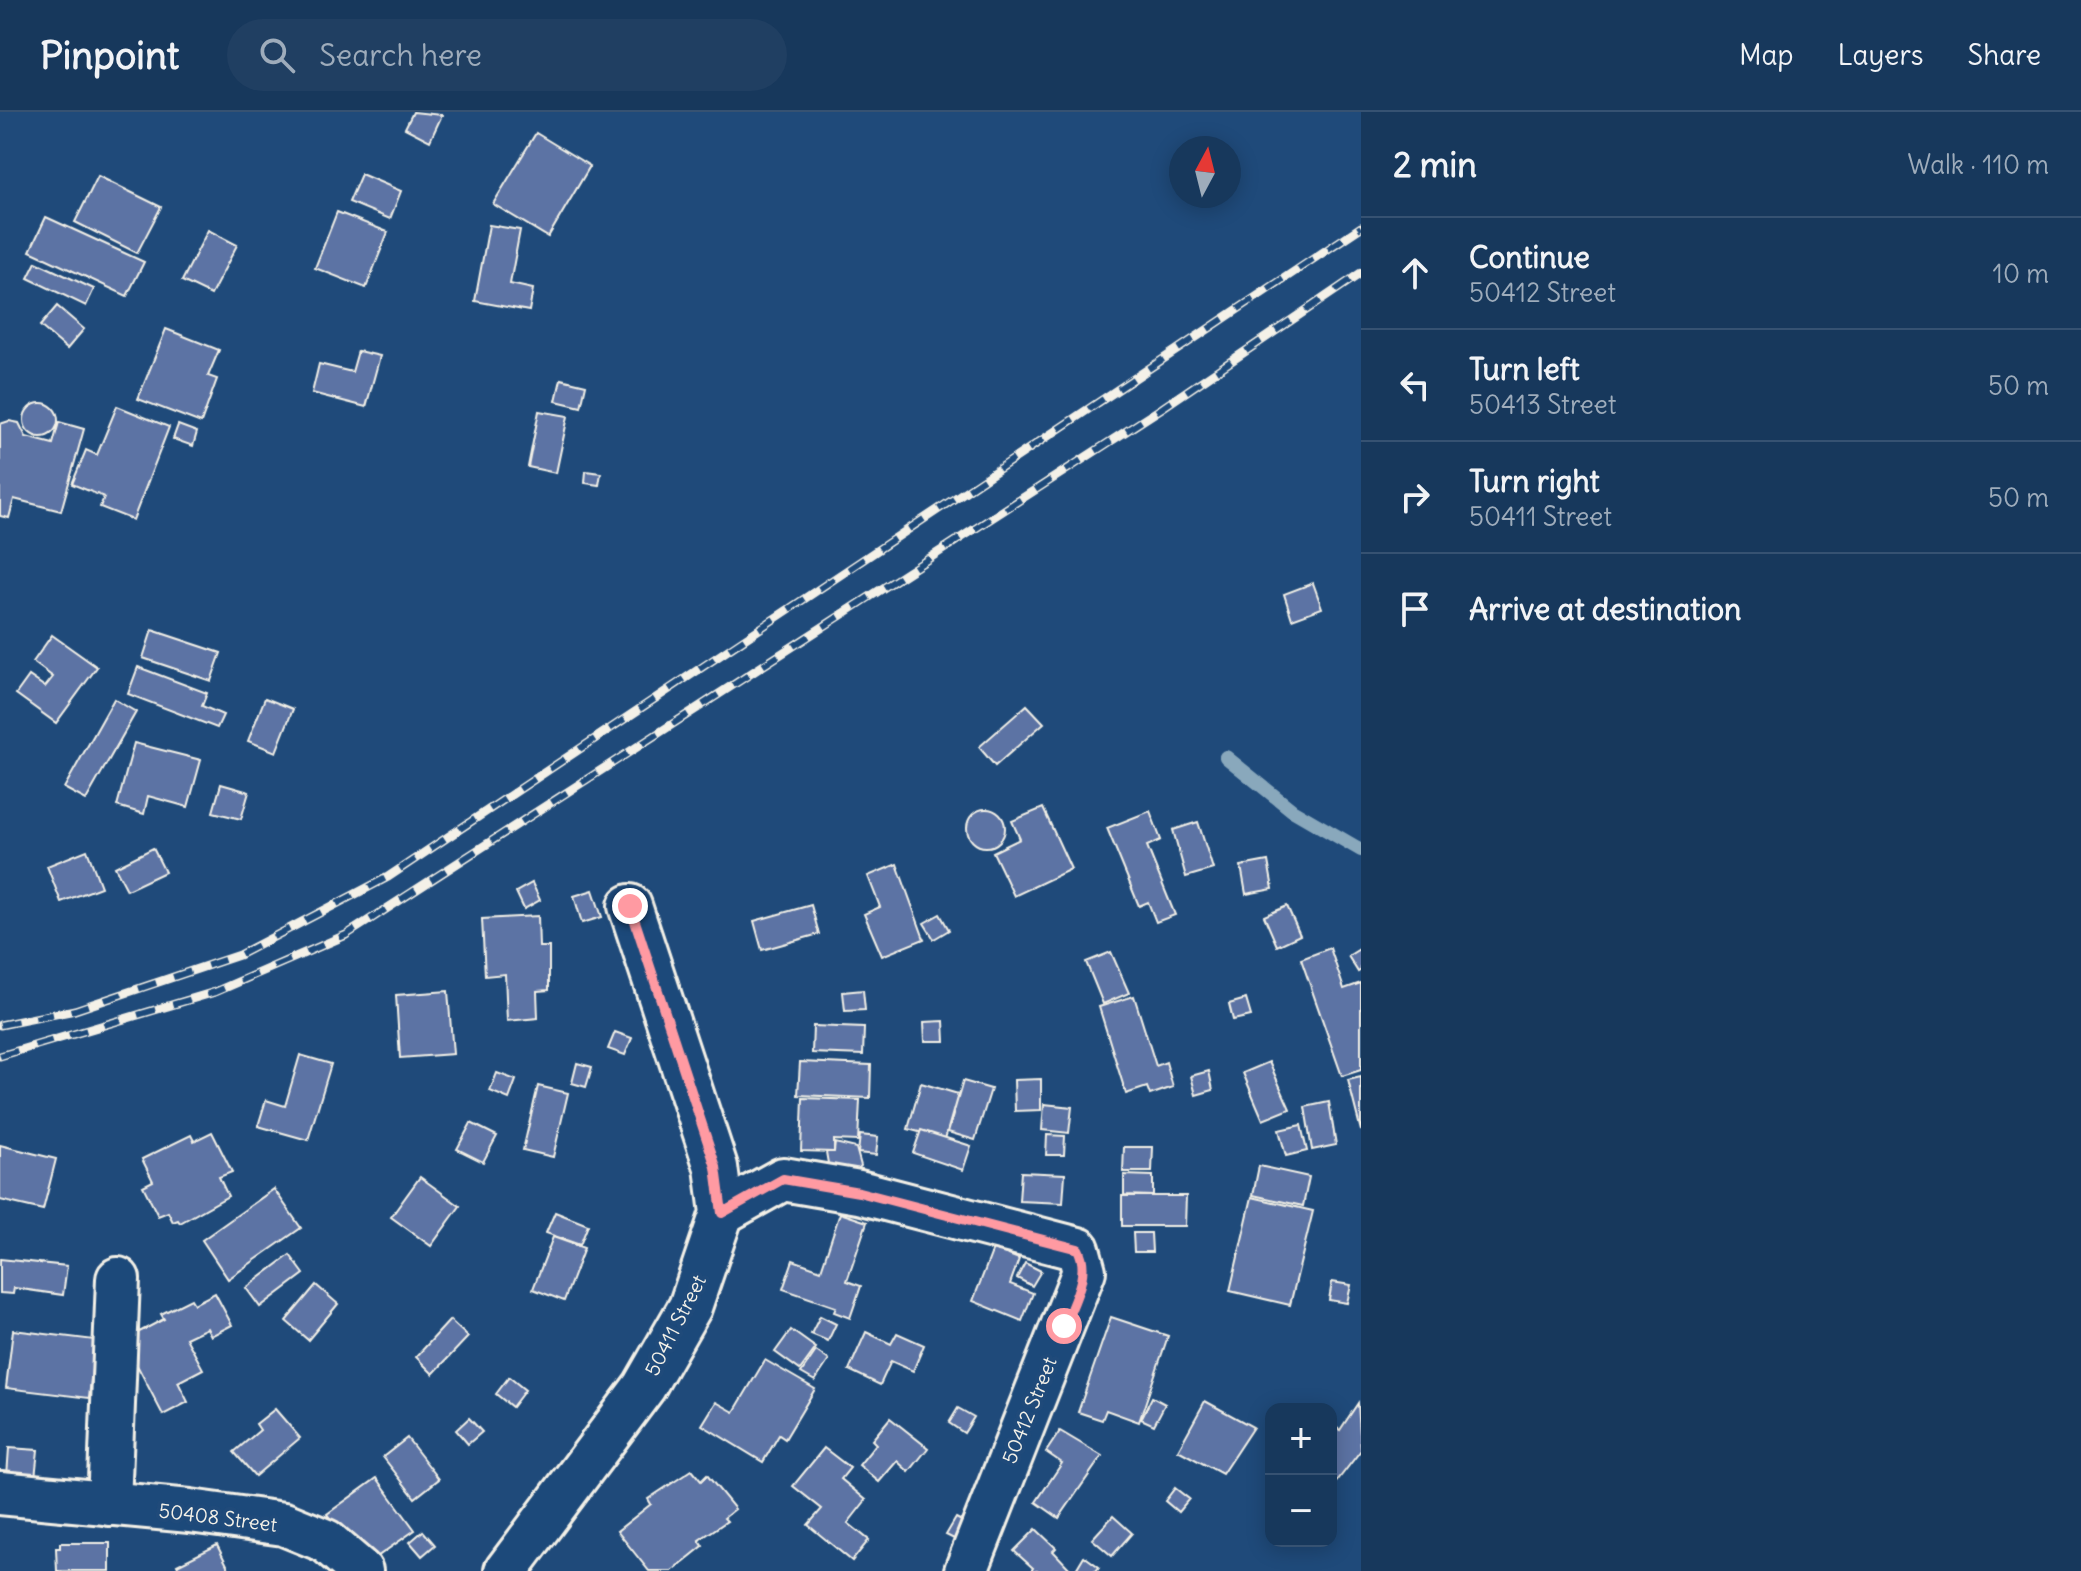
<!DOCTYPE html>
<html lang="en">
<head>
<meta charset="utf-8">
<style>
	:root { --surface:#17385c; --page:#203f62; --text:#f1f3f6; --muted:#9eacbb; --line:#365272 }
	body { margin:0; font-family:Delius,sans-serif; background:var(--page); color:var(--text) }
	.controls { position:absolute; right:24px; bottom:24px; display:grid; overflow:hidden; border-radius:16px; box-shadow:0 4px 20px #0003 }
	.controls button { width:72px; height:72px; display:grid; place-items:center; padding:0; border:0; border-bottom:2px solid var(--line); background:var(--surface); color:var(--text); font:40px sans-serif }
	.compass { position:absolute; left:1169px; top:24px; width:72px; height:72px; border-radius:50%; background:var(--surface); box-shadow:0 4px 20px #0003; rotate:7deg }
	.stop { position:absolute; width:24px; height:24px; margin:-18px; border:6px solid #ff9aa2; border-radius:50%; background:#fff }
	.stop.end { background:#ff9aa2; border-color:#fff; box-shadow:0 2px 8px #0008 }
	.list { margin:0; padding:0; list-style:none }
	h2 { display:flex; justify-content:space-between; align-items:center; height:104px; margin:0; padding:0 32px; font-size:34px }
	h2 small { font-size:26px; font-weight:400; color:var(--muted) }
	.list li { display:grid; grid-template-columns:52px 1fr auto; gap:24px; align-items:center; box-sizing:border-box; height:112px; padding:0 32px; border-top:2px solid var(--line) }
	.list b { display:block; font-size:30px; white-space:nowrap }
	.list p { margin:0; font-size:26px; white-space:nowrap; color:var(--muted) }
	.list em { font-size:26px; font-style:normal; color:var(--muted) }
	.icon { flex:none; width:44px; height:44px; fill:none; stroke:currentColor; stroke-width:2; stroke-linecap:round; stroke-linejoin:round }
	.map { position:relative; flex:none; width:1361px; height:1459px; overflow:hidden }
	header { display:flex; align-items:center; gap:48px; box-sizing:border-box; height:112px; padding:0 40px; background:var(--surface); border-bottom:2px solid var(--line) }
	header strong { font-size:38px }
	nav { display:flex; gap:44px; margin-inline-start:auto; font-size:28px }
	.search { width:560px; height:72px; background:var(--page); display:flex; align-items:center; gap:20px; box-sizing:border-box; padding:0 28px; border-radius:44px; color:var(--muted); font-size:30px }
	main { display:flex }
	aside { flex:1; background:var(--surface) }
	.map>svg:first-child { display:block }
</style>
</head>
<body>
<header>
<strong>Pinpoint</strong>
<div class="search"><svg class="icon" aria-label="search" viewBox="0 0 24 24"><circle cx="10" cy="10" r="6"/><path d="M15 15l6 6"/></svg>Search here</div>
<nav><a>Map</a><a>Layers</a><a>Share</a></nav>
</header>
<main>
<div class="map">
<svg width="1361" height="1459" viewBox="0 0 1361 1459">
	<rect width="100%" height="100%" fill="#1f4a7a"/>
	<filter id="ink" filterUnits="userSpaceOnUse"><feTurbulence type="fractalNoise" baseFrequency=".0125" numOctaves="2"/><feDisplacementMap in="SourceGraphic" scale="16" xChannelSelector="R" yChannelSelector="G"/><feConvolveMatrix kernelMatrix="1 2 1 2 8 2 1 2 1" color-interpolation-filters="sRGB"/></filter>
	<g filter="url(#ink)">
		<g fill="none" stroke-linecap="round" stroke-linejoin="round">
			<path stroke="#89a8bc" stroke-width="14" d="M1226 645 1292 698 1361 738"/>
		</g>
		<g fill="#5b73a4" stroke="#f4f1e8" stroke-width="2">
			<path d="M413 0 442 3 430 29 405 16Z"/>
			<path d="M536 21 590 54 548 125 493 92Z"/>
			<path d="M361 62 401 79 390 107 349 90Z"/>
			<path d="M98 64 161 95 137 141 75 110Z"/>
			<path d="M337 100 388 120 366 176 315 156Z"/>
			<path d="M46 105 144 150 127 184 30 139Z"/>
			<path d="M489 113 520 118 510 172 533 177 529 199 475 189Z"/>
			<path d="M208 118 237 133 211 183 182 169Z"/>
			<path d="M36 150 94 177 86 194 28 166Z"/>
			<path d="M57 194 84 217 67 237 40 214Z"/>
			<path d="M166 217 219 238 208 264 217 267 201 311 138 287Z"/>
			<path d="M358 239 380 244 366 295 312 281 319 252 352 260Z"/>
			<path d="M561 267 586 273 581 295 556 289Z"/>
			<circle cx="41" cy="308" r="17"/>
			<path d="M117 294 169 315 133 408 100 395 104 385 72 372 86 338 97 343Z"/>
			<path d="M539 299 568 304 556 361 528 355Z"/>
			<path d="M9 309 19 311 26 325 53 332 59 310 84 317 61 399 14 387 9 406 0 404V312Z"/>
			<path d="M178 313 197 320 193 334 173 327Z"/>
			<path d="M586 359 601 361 599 373 585 371Z"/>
			<path d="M1313 471 1322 496 1292 507 1284 482Z"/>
			<path d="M152 518 221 541 211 569 143 546Z"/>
			<path d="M52 523 97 555 56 611 16 582 29 564 45 575 53 565 33 550Z"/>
			<path d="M138 555 207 581 202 594 223 603 217 616 128 582Z"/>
			<path d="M265 586 293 597 276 640 248 629Z"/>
			<path d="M114 587 136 600 86 688 64 676Z"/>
			<path d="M1027 593 1044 611 995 654 979 635Z"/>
			<path d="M134 631 201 648 188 695 148 684 144 702 117 694Z"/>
			<path d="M221 672 249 680 241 707 213 700Z"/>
			<path d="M1043 696 1071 757 1014 784 993 740 1020 727 1012 709Z"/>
			<circle cx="986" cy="716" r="19"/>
			<path d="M1150 699 1161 728 1147 734 1175 803 1156 810 1148 790 1139 794 1107 716Z"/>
			<path d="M1198 710 1213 757 1186 765 1173 718Z"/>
			<path d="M153 736 165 760 127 778 115 755Z"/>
			<path d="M87 738 101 775 61 790 47 754Z"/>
			<path d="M1268 749 1273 777 1246 782 1241 754Z"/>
			<path d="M897 752 924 827 882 844 864 802 880 795 868 764Z"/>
			<path d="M532 771 540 788 524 797 516 780Z"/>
			<path d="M593 778 602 805 582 811 574 784Z"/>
			<path d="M811 793 819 822 762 838 754 809Z"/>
			<path d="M1287 794 1300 823 1277 834 1264 804Z"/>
			<path d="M940 802 949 818 934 827 924 811Z"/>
			<path d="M538 804 539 835H549V878L537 879 538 906 507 909 505 862 485 864 482 807Z"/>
			<path d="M1330 836 1344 877 1361 871V958L1342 964 1301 847Z"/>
			<path d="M1361 836V858L1358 860 1348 844Z"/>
			<path d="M1111 840 1129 881 1103 892 1086 850Z"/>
			<path d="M863 878 865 898 845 899 843 880Z"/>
			<path d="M448 879 453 942 400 946 396 883Z"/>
			<path d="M1134 884 1156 954 1166 950 1173 975 1150 983 1147 975 1126 982 1099 895Z"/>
			<path d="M1246 887 1251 904 1233 908 1229 892Z"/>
			<path d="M944 909 945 929H925L924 910Z"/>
			<path d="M813 914 864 916 863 943 812 941Z"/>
			<path d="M615 920 632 926 625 943 608 937Z"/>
			<path d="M300 943 331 952 308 1028 258 1014 266 988 285 994Z"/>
			<path d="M800 950 871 953 870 986 798 983Z"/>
			<path d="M1269 950 1290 997 1263 1008 1243 961Z"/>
			<path d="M577 951 592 955 586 975 572 971Z"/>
			<path d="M1209 959 1213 978 1196 983 1191 964Z"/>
			<path d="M497 961 516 968 509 987 490 979Z"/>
			<path d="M1361 965V1019L1348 968Z"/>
			<path d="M1041 967V998L1015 999 1014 968Z"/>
			<path d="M963 969 991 977 975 1028 948 1020Z"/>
			<path d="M921 971 958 982 945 1027 908 1017Z"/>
			<path d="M538 974 568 981 553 1045 523 1038Z"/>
			<path d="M803 986 860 988 858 1029 834 1028V1040L801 1039Z"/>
			<path d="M1329 990 1336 1033 1312 1038 1305 995Z"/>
			<path d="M1044 992 1072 995 1069 1021 1042 1018Z"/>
			<path d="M471 1011 497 1024 483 1050 457 1037Z"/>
			<path d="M1301 1013 1307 1039 1286 1044 1279 1018Z"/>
			<path d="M921 1018 971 1034 963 1058 913 1041Z"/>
			<path d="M212 1020 232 1060 219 1065 228 1084 180 1111 178 1108 173 1110 168 1100 158 1104 143 1074 153 1069 142 1047 191 1023 194 1029Z"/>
			<path d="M860 1023 878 1025 876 1043 858 1041Z"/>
			<path d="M1047 1023 1065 1024 1064 1043H1046Z"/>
			<path d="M835 1031 856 1036 861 1054 848 1065 830 1063 826 1040H834Z"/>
			<path d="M0 1033 56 1047 43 1098 0 1088Z"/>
			<path d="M1124 1035H1153L1152 1060H1123Z"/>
			<path d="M1259 1054 1309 1065 1303 1094 1253 1083Z"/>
			<path d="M1021 1060 1065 1062 1063 1091 1019 1089Z"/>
			<path d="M1124 1063 1153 1064V1084L1124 1083Z"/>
			<path d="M420 1065 460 1094 431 1134 391 1105Z"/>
			<path d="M274 1077 301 1116 228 1167 202 1128Z"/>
			<path d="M1122 1084H1186L1185 1114H1122Z"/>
			<path d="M1252 1085 1313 1099 1290 1193 1230 1179Z"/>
			<path d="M555 1100 588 1113 580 1133 546 1121Z"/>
			<path d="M840 1101 867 1110 847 1169 861 1174 850 1206 834 1200 836 1195 783 1177 793 1148 821 1158Z"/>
			<path d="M1133 1121H1151L1152 1140H1134Z"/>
			<path d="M553 1125 584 1136 564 1189 533 1177Z"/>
			<path d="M993 1137 1019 1147 1010 1172 1033 1181 1022 1209 973 1189Z"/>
			<path d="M290 1143 304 1162 260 1195 246 1176Z"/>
			<path d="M0 1147 67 1154 63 1183 14 1176 13 1182 0 1181Z"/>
			<path d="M1025 1151 1041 1159 1032 1174 1017 1166Z"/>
			<path d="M1332 1170 1351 1173 1347 1191 1329 1188Z"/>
			<path d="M316 1173 338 1192 308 1228 286 1209Z"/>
			<path d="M215 1181 232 1213 211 1224 207 1216 186 1226 203 1257 178 1270 188 1290 163 1303 124 1228 164 1207 161 1202 191 1187 194 1192Z"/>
			<path d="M820 1204 836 1212 828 1229 811 1222Z"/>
			<path d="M1111 1205 1168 1224 1139 1310 1106 1298 1102 1308 1078 1300Z"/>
			<path d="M450 1208 468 1225 433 1262 416 1245Z"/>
			<path d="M13 1218 95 1228 89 1286 6 1276Z"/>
			<path d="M791 1218 816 1236 800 1258 775 1240Z"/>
			<path d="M866 1220 891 1232 897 1221 924 1233 913 1259 891 1249 880 1273 849 1258Z"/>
			<path d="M816 1239 829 1248 815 1269 801 1261Z"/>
			<path d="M765 1248 815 1277 785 1327 779 1323 763 1350 702 1313 716 1290 734 1300Z"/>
			<path d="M509 1265 525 1278 512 1295 496 1282Z"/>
			<path d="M1152 1285 1165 1292 1154 1313 1141 1307Z"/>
			<path d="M1205 1289 1253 1315 1222 1362 1178 1338Z"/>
			<path d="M1358 1291 1361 1338 1331 1377V1312L1340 1318Z"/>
			<path d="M958 1296 974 1305 964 1321 949 1311Z"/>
			<path d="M275 1297 300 1326 255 1364 234 1340 260 1318 256 1312Z"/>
			<path d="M469 1306 482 1320 468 1332 456 1318Z"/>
			<path d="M890 1306 928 1336 909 1360 897 1349 879 1370 859 1353 876 1332 872 1328Z"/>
			<path d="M1060 1319 1102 1344 1059 1406 1036 1390 1062 1351 1046 1340Z"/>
			<path d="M407 1326 439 1367 415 1386 383 1345Z"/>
			<path d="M9 1336 38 1338 35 1366 7 1364Z"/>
			<path d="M824 1336 850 1356 841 1367 866 1388 848 1411 869 1428 852 1449 808 1413 822 1397 793 1374Z"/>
			<path d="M692 1358 701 1369 707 1363 735 1397 724 1406 727 1409 699 1428 703 1434 672 1459H649L617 1419 651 1392 648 1387Z"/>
			<path d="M377 1366 415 1418 364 1454 327 1402Z"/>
			<path d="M1175 1376 1189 1387 1178 1400 1165 1389Z"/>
			<path d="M1113 1404 1132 1421 1112 1444 1092 1427Z"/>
			<path d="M956 1406 971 1414 962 1431 946 1423Z"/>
			<path d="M1036 1417 1056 1436 1053 1439 1072 1459H1031L1033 1456 1014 1439Z"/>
			<path d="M423 1419 435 1433 422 1444 410 1430Z"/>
			<path d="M60 1431H110V1459H57L56 1436H60Z"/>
			<path d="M217 1433 230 1459H180L177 1453Z"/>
			<path d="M1084 1444 1099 1455 1096 1459H1075Z"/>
		</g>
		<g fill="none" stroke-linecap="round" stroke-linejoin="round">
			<g stroke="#f4f1e8" stroke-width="48">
				<g id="minor">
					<path d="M722 1101 783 1067 859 1080 1078 1137 1084 1159 966 1459"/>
					<path d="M0 1381 190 1399 284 1412 326 1429 361 1459"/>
					<path d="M109 1392 118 1167"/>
					<path d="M506 1459 644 1275 690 1195 722 1101 716 1055 630 794"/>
				</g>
			</g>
			<use href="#minor" stroke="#1f4a7a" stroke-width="42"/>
			<g stroke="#f4f1e8" stroke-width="9">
				<g id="rail">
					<path d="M0 913 75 898 239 843 388 765 1361 115"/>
					<path d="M0 944 215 880 346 823 1162 296 1361 161"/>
				</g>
			</g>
			<use href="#rail" stroke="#1f4a7a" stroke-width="6" stroke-dasharray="18" stroke-linecap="butt"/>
		</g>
	</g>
	<g fill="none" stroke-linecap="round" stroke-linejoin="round" filter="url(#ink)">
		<path stroke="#ff9aa2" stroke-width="10" d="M630 794 716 1055 722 1101 783 1067 859 1080 1078 1137C1091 1161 1073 1190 1064 1214"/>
	</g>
	<g text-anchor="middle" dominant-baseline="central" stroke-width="8" stroke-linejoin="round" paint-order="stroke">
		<g font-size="20" fill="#f4f1e8" stroke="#1f4a7a">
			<text transform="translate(675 1213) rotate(-63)">50411 Street</text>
			<text transform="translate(1029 1298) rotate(-68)">50412 Street</text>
			<text transform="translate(218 1405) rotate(7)">50408 Street</text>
		</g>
	</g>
</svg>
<div class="controls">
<button>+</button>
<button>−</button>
</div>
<svg class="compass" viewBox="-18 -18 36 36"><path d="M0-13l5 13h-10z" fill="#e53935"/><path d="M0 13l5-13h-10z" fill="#9eacbb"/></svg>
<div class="stop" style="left:1064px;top:1214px"></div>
<div class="stop end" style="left:630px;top:794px"></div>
</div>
<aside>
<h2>2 min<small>Walk · 110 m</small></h2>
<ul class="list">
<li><svg class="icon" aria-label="ahead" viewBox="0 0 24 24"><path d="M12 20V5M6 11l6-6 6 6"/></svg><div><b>Continue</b><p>50412 Street</p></div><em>10 m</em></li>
<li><svg class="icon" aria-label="left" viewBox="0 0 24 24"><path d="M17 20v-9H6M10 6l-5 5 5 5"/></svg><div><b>Turn left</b><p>50413 Street</p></div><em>50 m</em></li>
<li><svg class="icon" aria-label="right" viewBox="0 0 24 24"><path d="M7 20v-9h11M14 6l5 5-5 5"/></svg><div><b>Turn right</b><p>50411 Street</p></div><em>50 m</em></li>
<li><svg class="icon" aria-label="arrive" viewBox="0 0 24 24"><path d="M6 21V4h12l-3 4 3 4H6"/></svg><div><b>Arrive at destination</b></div></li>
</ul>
</aside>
</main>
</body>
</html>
